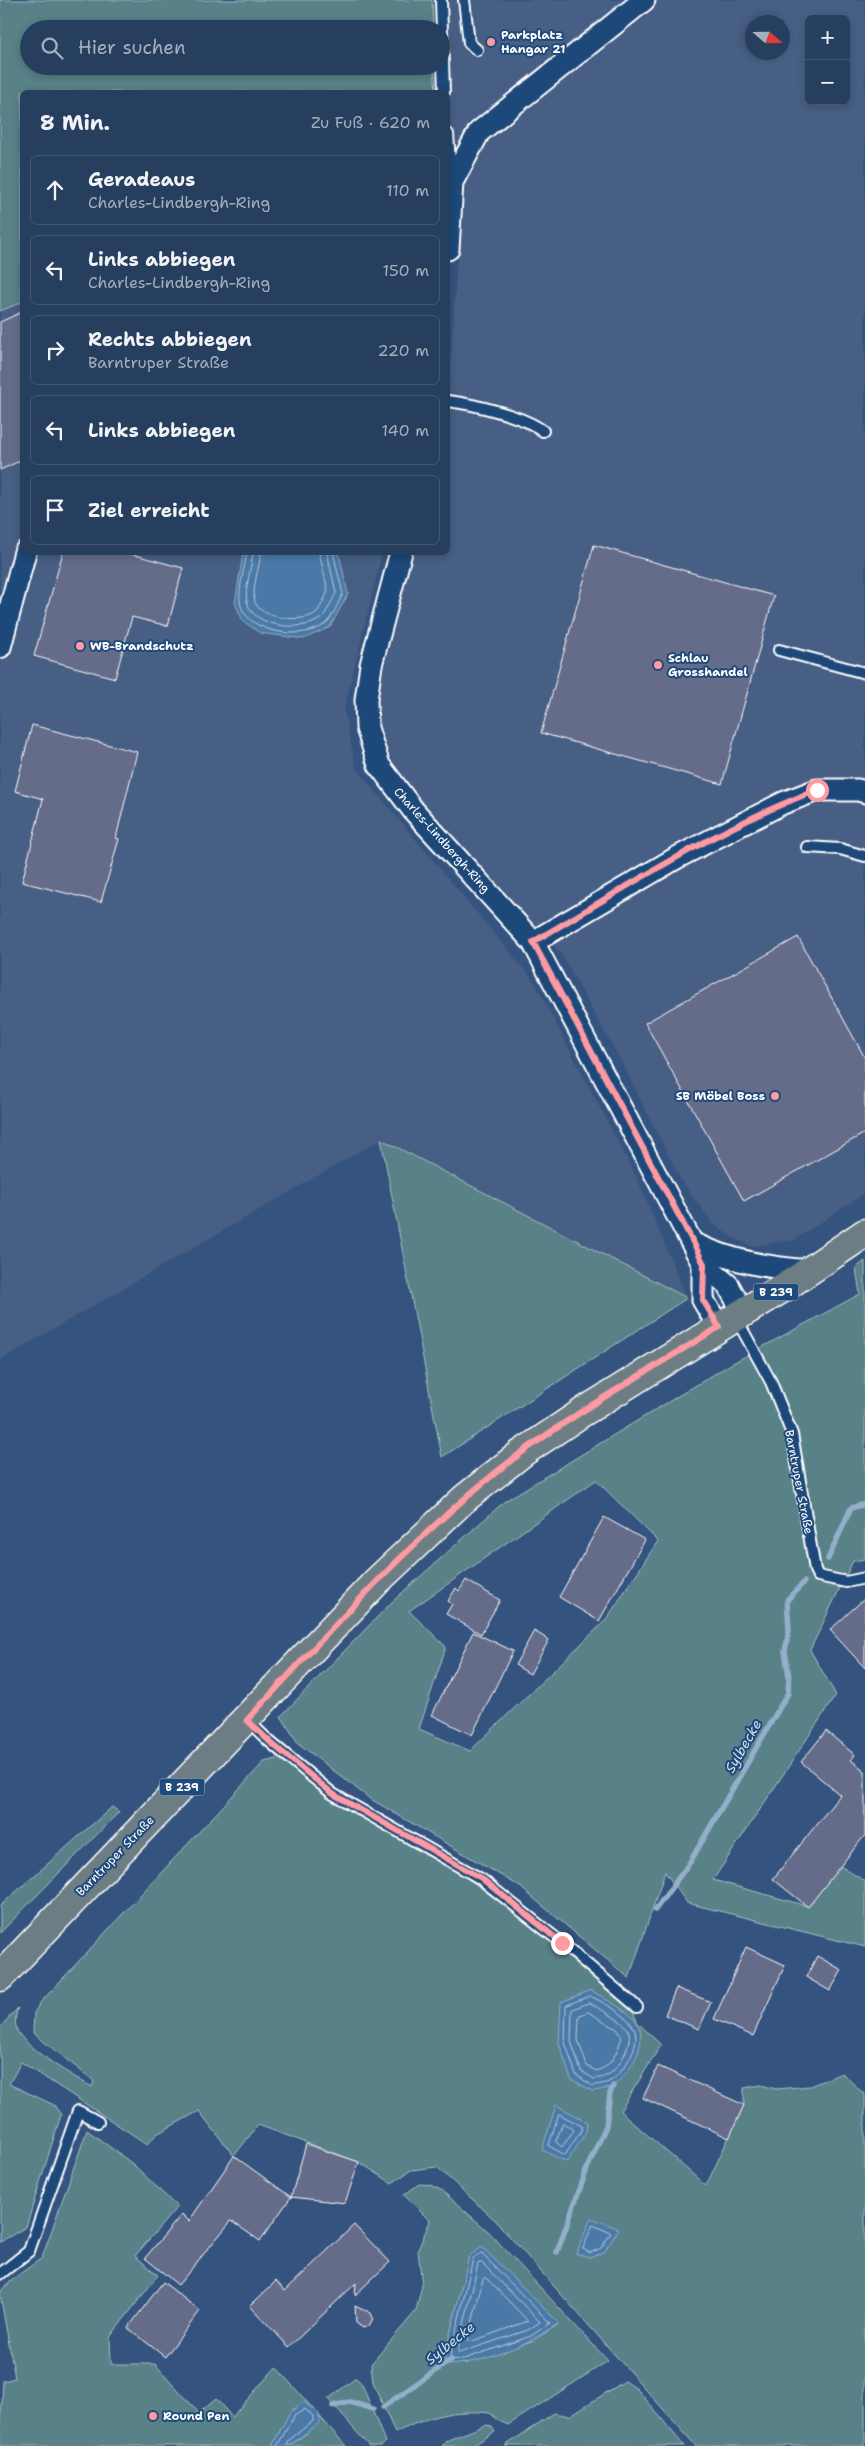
<!DOCTYPE html>
<html lang="de">
<head>
<meta charset="utf-8">
<style>
	:root { --surface:#273f5f; --page:#334a68; --text:#f1f3f6; --muted:#a4afbd; --line:#435874 }
	body { margin:0; font-family:"Shantell Sans",sans-serif; background:var(--page); color:var(--text) }
	.controls { position:absolute; right:15px; top:15px; display:grid; overflow:hidden; border-radius:8px; box-shadow:0 2px 8px #0003 }
	.controls button { width:45px; height:45px; display:grid; place-items:center; padding:0; border:0; border-bottom:1px solid var(--line); background:var(--surface); color:var(--text); font:25px sans-serif }
	.compass { position:absolute; left:745px; top:15px; width:45px; height:45px; border-radius:50%; background:var(--surface); box-shadow:0 2px 8px #0003; rotate:110deg }
	.stop { position:absolute; width:15px; height:15px; margin:-11px; border:4px solid #ff9aa2; border-radius:50%; background:#fff }
	.stop.end { background:#ff9aa2; border-color:#fff; box-shadow:0 1px 5px #0008 }
	.list { margin:0; padding:0; list-style:none }
	h2 { display:flex; justify-content:space-between; align-items:center; height:65px; margin:0; padding:0 20px; font-size:21px }
	h2 small { font-size:16px; font-weight:400; color:var(--muted) }
	.list li { display:grid; grid-template-columns:32px 1fr auto; gap:15px; align-items:center; box-sizing:border-box; height:70px; margin:0 10px 10px; padding:0 10px; border:1px solid var(--line); border-radius:8px }
	.list b { display:block; font-size:19px; white-space:nowrap }
	.list p { margin:0; font-size:16px; white-space:nowrap; color:var(--muted) }
	.list em { font-size:16px; font-style:normal; color:var(--muted) }
	.icon { flex:none; width:28px; height:28px; fill:none; stroke:currentColor; stroke-width:2; stroke-linecap:round; stroke-linejoin:round }
	.map { position:relative; flex:none; width:865px; height:2446px; overflow:hidden }
	.search { position:absolute; background:var(--surface); box-shadow:0 2px 8px #0003; left:20px; top:20px; width:430px; height:55px; display:flex; align-items:center; gap:12px; box-sizing:border-box; padding:0 18px; border-radius:28px; color:var(--muted); font-size:19px }
	.panel { position:absolute; background:var(--surface); box-shadow:0 2px 8px #0003; left:20px; top:90px; width:430px; height:465px; border-radius:8px }
	.map>svg:first-child { display:block }
</style>
</head>
<body>
<div class="map">
<svg width="865" height="2446" viewBox="0 0 865 2446">
	<rect width="100%" height="100%" fill="#34547f"/>
	<filter id="ink" filterUnits="userSpaceOnUse"><feTurbulence type="fractalNoise" baseFrequency=".02" numOctaves="2"/><feDisplacementMap in="SourceGraphic" scale="10" xChannelSelector="R" yChannelSelector="G"/><feConvolveMatrix kernelMatrix="1 2 1 2 8 2 1 2 1" color-interpolation-filters="sRGB"/></filter>
	<g filter="url(#ink)">
		<g fill="#475e84" fill-rule="evenodd">
			<path d="M432 0H865V1193L794 1240 752 1246 733 1238 713 1224 682 1182 622 1063 561 954 423 805 397 771 384 742 378 723 376 703 411 553 448 552V405L461 196 448 140V92H436L434 84V66H441V29H433ZM809 19H846V101H809ZM752 22H782V52H752Z"/>
			<path d="M22 302V552L382 553 344 710 356 768 533 980 638 1180 687 1298 381 1139 0 1360V311Z"/>
		</g>
		<g fill="#598188" stroke="#acc0c4" fill-rule="evenodd">
			<path d="M0 0H432L433 29H29V66H434L436 92H22V302L0 311Z"/>
			<path d="M381 1139 687 1298 442 1457Z"/>
			<path d="M865 1261V1559L853 1561 810 1650 836 1695 713 1880 807 1906 840 1866 865 1881V1947L687 1903 665 1872 629 1978 519 1886 369 1798 298 1743 281 1716 393 1601 505 1501 731 1364 860 1294 856 1268ZM596 1480 658 1541 606 1620 470 1751 419 1729 446 1647 409 1611Z"/>
			<path d="M277 1759 286 1761 343 1807 449 1865 526 1921 633 2012 638 2023 661 2045 620 2111 706 2186 744 2105V2088L761 2085 776 2089 810 2086 842 2073 865 2095V2446H696L495 2220 437 2167 411 2170 392 2183 359 2162 258 2125 234 2156 199 2111 157 2134 147 2144 21 2062 9 2084 54 2105 61 2115 26 2227 0 2242V2027L18 2008C15 2016 14 2027 19 2034 33 2053 71 2075 92 2087L94 2081 33 2033 34 2013 40 2003 264 1762Z"/>
			<path d="M112 1807 119 1812 0 1933V1906Z"/>
			<path d="M87 2130 134 2165 177 2207 135 2256 158 2275 110 2337 111 2364H155L199 2413 216 2399 232 2417 276 2367 346 2446H289L307 2433 282 2427 272 2446H0L3 2381 15 2378 0 2294 10 2281 42 2258Z"/>
			<path d="M419 2184 430 2185 441 2190 489 2232 608 2361 508 2425 499 2421 490 2413C453 2409 429 2416 395 2433L373 2382 371 2364 416 2311 422 2285 418 2250 430 2221 404 2195ZM482 2247 559 2324 534 2340 464 2364 445 2355 462 2285Z"/>
			<path d="M356 2378 362 2384 385 2442 380 2446H369L328 2399Z"/>
			<path d="M625 2381 637 2389 684 2446H505L554 2413 569 2416Z"/>
			<path d="M486 2425 491 2426 495 2432 472 2446H442L448 2440Z"/>
		</g>
		<g fill="#4b79a7" stroke="#93afca">
			<path d="M243 553H337L340 558 348 594 330 627 304 639 260 633 243 621 235 603Z"/>
			<path d="M591 1990C602 1998 632 2012 638 2024 648 2044 630 2073 614 2085 609 2089 599 2090 592 2091L571 2079 559 2043 561 2002Z"/>
			<path d="M556 2105 587 2122 586 2132 567 2162 542 2150Z"/>
			<path d="M591 2218 619 2229 604 2252 590 2258 576 2254Z"/>
			<path d="M482 2247 559 2323C526 2345 485 2364 445 2365V2355L469 2256Z"/>
			<path d="M304 2402 319 2414V2423L289 2446H272L290 2412Z"/>
		</g>
		<g fill="none" stroke-linecap="round" stroke-linejoin="round">
			<g stroke="#b7c9dc" stroke-width="1">
				<path d="M247 552C245 566 238 589 240 602 245 634 304 641 325 624 333 618 338 602 343 594L333 552"/>
				<path d="M253 552C252 568 244 588 247 602 253 628 302 632 320 619 327 614 332 600 336 593L327 552"/>
				<path d="M261 552C260 567 251 588 255 602 260 619 305 624 317 612 321 607 325 598 328 591L319 552"/>
				<path d="M590 1996C603 2002 624 2013 632 2025 644 2041 625 2070 612 2080 607 2084 599 2084 593 2086L576 2075 565 2042 566 2006Z"/>
				<path d="M589 2003C597 2007 624 2022 628 2029 634 2043 618 2071 606 2076 603 2078 598 2078 594 2079L581 2071 571 2041 572 2010Z"/>
				<path d="M588 2012 617 2029 622 2037C617 2052 612 2067 596 2071L587 2066 578 2040 579 2016Z"/>
				<path d="M559 2114 582 2126 581 2131 565 2155 549 2146Z"/>
				<path d="M563 2123 574 2130 562 2147 556 2142Z"/>
				<path d="M593 2225 611 2233 601 2248 590 2253 583 2249Z"/>
				<path d="M482 2254 550 2323 531 2336 464 2359 452 2360 450 2356 473 2259Z"/>
				<path d="M482 2263 540 2322 528 2330 459 2353 458 2350 478 2264Z"/>
				<path d="M486 2278 528 2321 470 2342 468 2339 483 2279Z"/>
				<path d="M277 2446 294 2416 305 2409 313 2416V2421L289 2440 287 2446"/>
			</g>
			<g stroke="#93afca" stroke-width="5.5">
				<path d="M828 1559 851 1508 865 1504"/>
				<path d="M655 1910 690 1862 788 1693 789 1677 785 1651 789 1630 787 1600 804 1582"/>
				<path d="M557 2252 588 2166 606 2126 610 2093 613 2086"/>
				<path d="M333 2406 350 2402 373 2409"/>
				<path d="M383 2407 451 2360"/>
			</g>
		</g>
		<g fill="#656c8a" stroke="#fff">
			<path d="M22 312V460L0 470V322Z"/>
			<path d="M594 545 774 596 722 784 541 733Z"/>
			<path d="M63 552H124L183 568 168 626 132 617 115 678 34 656Z"/>
			<path d="M32 725 137 752 116 838 119 839 101 902 22 882 43 799 15 791Z"/>
			<path d="M798 937 865 1058V1133L744 1201 645 1023Z"/>
			<path d="M604 1517 645 1540 599 1621 559 1597Z"/>
			<path d="M466 1580 500 1600 481 1634 446 1614 452 1604 448 1601 456 1588 459 1591Z"/>
			<path d="M865 1598V1668L830 1630Z"/>
			<path d="M534 1631 549 1640 530 1674 515 1665Z"/>
			<path d="M473 1632 513 1651 472 1735 432 1715Z"/>
			<path d="M826 1731 855 1755 851 1760 865 1771V1835L808 1907 773 1879 840 1795 801 1762Z"/>
			<path d="M746 1947 785 1965 753 2036 714 2019Z"/>
			<path d="M817 1956 842 1970 830 1991 806 1977Z"/>
			<path d="M676 1988 711 2002 699 2029 665 2015Z"/>
			<path d="M658 2066 744 2105 729 2138 643 2098Z"/>
			<path d="M306 2144 359 2162 345 2203 291 2197Z"/>
			<path d="M234 2156 291 2197 260 2241 231 2221 178 2285 145 2258 182 2214 189 2221Z"/>
			<path d="M354 2225 390 2262 355 2295 356 2283 289 2347 250 2306 276 2281 285 2291Z"/>
			<path d="M163 2282 200 2311 165 2357 128 2328Z"/>
			<path d="M355 2305 371 2313 373 2318 369 2326 363 2328 356 2323Z"/>
		</g>
		<g fill="none" stroke-linecap="round" stroke-linejoin="round">
			<g stroke="#fff" stroke-width="14">
				<g id="service">
					<path d="M441 0 444 92"/>
					<path d="M464 0 469 43 477 50"/>
					<path d="M448 134 451 175"/>
					<path d="M448 401C473 404 524 416 543 431"/>
					<path d="M779 650 865 673"/>
					<path d="M807 847 840 849 865 856"/>
					<path d="M736 1318 771 1382 792 1434 815 1570 818 1576 846 1582 865 1578"/>
					<path d="M247 1720 270 1742 333 1794 481 1879 562 1943 637 2007"/>
					<path d="M0 2274 29 2251 78 2111 98 2122"/>
				</g>
			</g>
			<g stroke="#fff" stroke-width="25">
				<g id="minor">
					<path d="M448 249 452 182 479 132 644 0"/>
					<path d="M401 552 371 665 366 700 367 728 379 765 413 810 533 942 703 1264 728 1285 743 1312"/>
					<path d="M0 647 25 552"/>
					<path d="M533 942 678 857 783 803 817 790H858L865 792"/>
					<path d="M694 1244C734 1262 766 1267 809 1271"/>
					<path d="M703 1264V1300L719 1327"/>
				</g>
			</g>
			<g stroke="#fff" stroke-width="31">
				<path id="primary" d="M0 1977 377 1581 464 1499 522 1453 583 1412 791 1283 865 1233"/>
			</g>
			<use href="#service" stroke="#1f4a7a" stroke-width="10"/>
			<use href="#minor" stroke="#1f4a7a" stroke-width="21"/>
			<use href="#primary" stroke="#6c7e84" stroke-width="28"/>
		</g>
	</g>
	<g fill="none" stroke-linecap="round" stroke-linejoin="round" filter="url(#ink)">
		<path stroke="#ff9aa2" stroke-width="6" d="M562 1943 481 1878 333 1794 270 1742 247 1720C334 1627 419 1529 521 1453 584 1407 653 1368 719 1327L703 1300 704 1264 694 1244 533 942C625 888 717 828 817 790"/>
	</g>
	<g fill="#ff9aa2" stroke="#1f4a7a" stroke-width="2">
		<circle cx="491" cy="42" r="5"/>
		<circle cx="80" cy="646" r="5"/>
		<circle cx="658" cy="665" r="5"/>
		<circle cx="775" cy="1096" r="5"/>
		<circle cx="153" cy="2416" r="5"/>
	</g>
	<g text-anchor="middle" dominant-baseline="central" stroke-width="4" stroke-linejoin="round" paint-order="stroke">
		<g fill="#1f4a7a" stroke="#bcc9d7" stroke-width="1">
			<rect x="753.5" y="1283.5" width="45" height="17" rx="4"/>
			<rect x="159.5" y="1778.5" width="45" height="17" rx="4"/>
		</g>
		<g font-size="11" font-weight="bold" fill="#fff">
			<text x="776" y="1292">B 239</text>
			<text x="182" y="1787">B 239</text>
		</g>
		<g font-size="12" font-weight="bold" fill="#fff" stroke="#1f4a7a" text-anchor="start">
			<text x="501" y="35">Parkplatz<tspan x="501" dy="14">Hangar 21</tspan></text>
			<text x="90" y="646">WB-Brandschutz</text>
			<text x="668" y="658">Schlau<tspan x="668" dy="14">Grosshandel</tspan></text>
			<text x="765" y="1096" text-anchor="end">SB Möbel Boss</text>
			<text x="163" y="2416">Round Pen</text>
		</g>
		<g font-size="12" fill="#fff" stroke="#1f4a7a">
			<text transform="translate(442 840) rotate(48)">Charles-Lindbergh-Ring</text>
			<text transform="translate(799 1482) rotate(79)">Barntruper Straße</text>
			<text transform="translate(115 1856) rotate(-46)">Barntruper Straße</text>
		</g>
		<g font-size="14" font-style="italic" fill="#d2dee9" stroke="#1f4a7a">
			<text transform="translate(743 1746) rotate(-60)">Sylbecke</text>
			<text transform="translate(450 2343) rotate(-39)">Sylbecke</text>
		</g>
	</g>
</svg>
<div class="controls">
<button>+</button>
<button>−</button>
</div>
<svg class="compass" viewBox="-18 -18 36 36"><path d="M0-13l5 13h-10z" fill="#e53935"/><path d="M0 13l5-13h-10z" fill="#a4afbd"/></svg>
<div class="stop" style="left:817px;top:790px"></div>
<div class="stop end" style="left:562px;top:1943px"></div>
<div class="search"><svg class="icon" aria-label="search" viewBox="0 0 24 24"><circle cx="10" cy="10" r="6"/><path d="M15 15l6 6"/></svg>Hier suchen</div>
<section class="panel">
<h2>8 Min.<small>Zu Fuß · 620 m</small></h2>
<ul class="list">
<li><svg class="icon" aria-label="ahead" viewBox="0 0 24 24"><path d="M12 20V5M6 11l6-6 6 6"/></svg><div><b>Geradeaus</b><p>Charles-Lindbergh-Ring</p></div><em>110 m</em></li>
<li><svg class="icon" aria-label="left" viewBox="0 0 24 24"><path d="M17 20v-9H6M10 6l-5 5 5 5"/></svg><div><b>Links abbiegen</b><p>Charles-Lindbergh-Ring</p></div><em>150 m</em></li>
<li><svg class="icon" aria-label="right" viewBox="0 0 24 24"><path d="M7 20v-9h11M14 6l5 5-5 5"/></svg><div><b>Rechts abbiegen</b><p>Barntruper Straße</p></div><em>220 m</em></li>
<li><svg class="icon" aria-label="left" viewBox="0 0 24 24"><path d="M17 20v-9H6M10 6l-5 5 5 5"/></svg><div><b>Links abbiegen</b></div><em>140 m</em></li>
<li><svg class="icon" aria-label="arrive" viewBox="0 0 24 24"><path d="M6 21V4h12l-3 4 3 4H6"/></svg><div><b>Ziel erreicht</b></div></li>
</ul>
</section>
</div>
</body>
</html>
